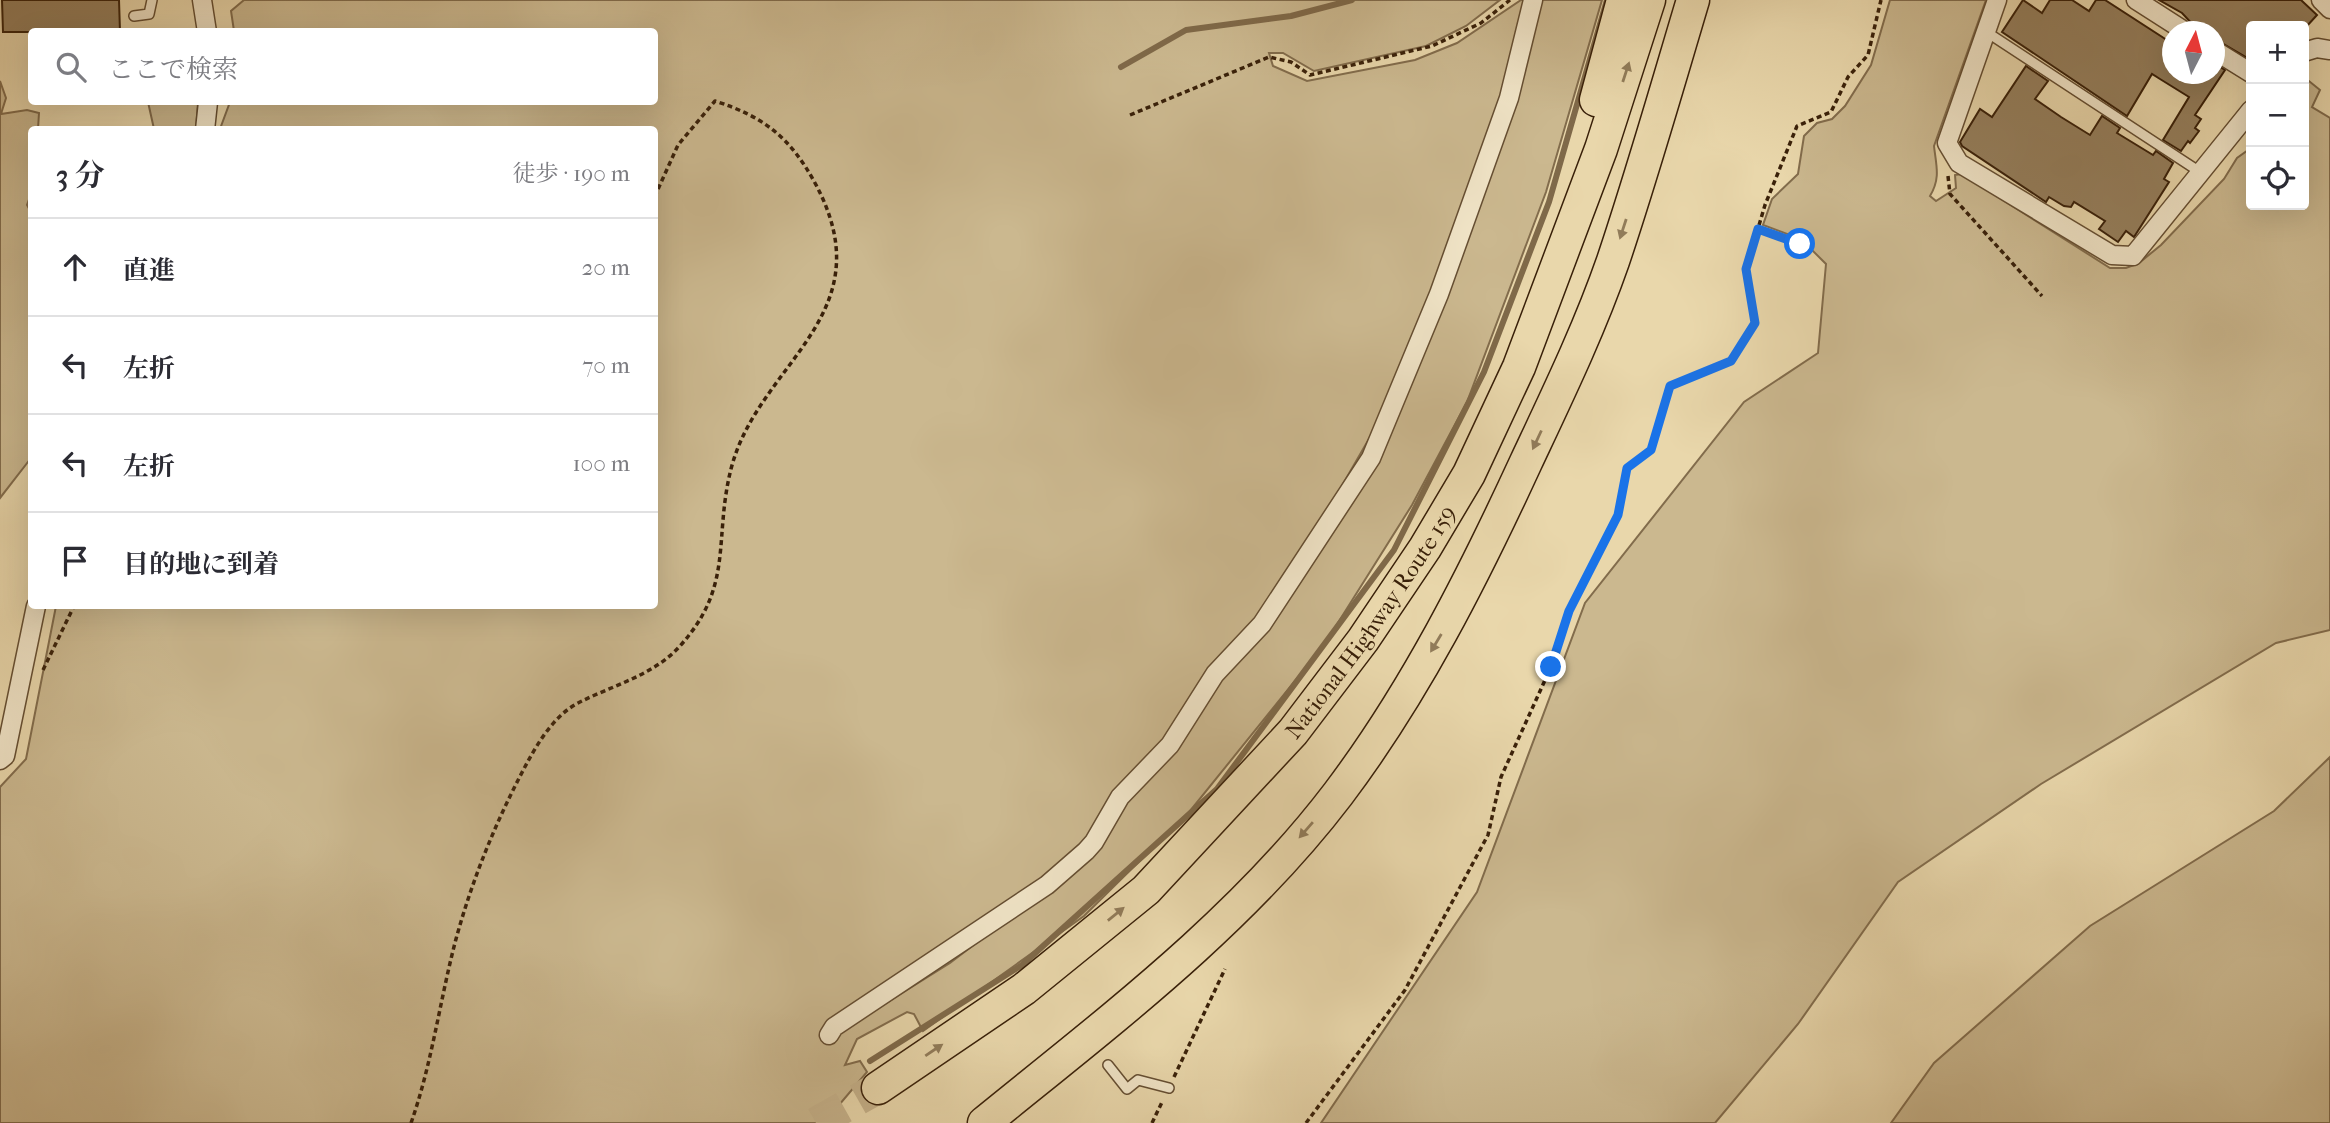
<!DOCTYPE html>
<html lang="ja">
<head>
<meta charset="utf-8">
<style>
	:root { --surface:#fff; --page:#f7f7f7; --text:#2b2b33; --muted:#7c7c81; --line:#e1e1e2 }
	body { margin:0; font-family:"IM FELL French Canon","Noto Serif JP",serif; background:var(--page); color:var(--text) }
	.controls { position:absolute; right:21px; top:21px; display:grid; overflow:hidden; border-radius:7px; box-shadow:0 7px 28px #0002 }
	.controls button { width:63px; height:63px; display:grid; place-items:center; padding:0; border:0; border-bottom:2px solid var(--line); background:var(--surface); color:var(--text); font:35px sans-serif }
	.compass { position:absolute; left:2162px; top:21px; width:63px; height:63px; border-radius:50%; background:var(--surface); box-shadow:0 7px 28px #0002; rotate:6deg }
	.stop { position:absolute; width:21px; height:21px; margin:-16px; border:5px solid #1a73e8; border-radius:50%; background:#fff }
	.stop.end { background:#1a73e8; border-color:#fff; box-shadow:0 2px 7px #0008 }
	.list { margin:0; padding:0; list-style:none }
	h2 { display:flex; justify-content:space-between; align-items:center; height:91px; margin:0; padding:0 28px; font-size:30px }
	h2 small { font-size:23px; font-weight:400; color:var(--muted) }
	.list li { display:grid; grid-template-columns:46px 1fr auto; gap:21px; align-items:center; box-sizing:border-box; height:98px; padding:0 28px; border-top:2px solid var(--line) }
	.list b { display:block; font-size:26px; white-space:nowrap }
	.list em { font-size:23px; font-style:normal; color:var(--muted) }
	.icon { flex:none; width:38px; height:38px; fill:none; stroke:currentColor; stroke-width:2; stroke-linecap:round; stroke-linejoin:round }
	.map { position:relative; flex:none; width:2330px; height:1123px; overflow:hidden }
	.search { position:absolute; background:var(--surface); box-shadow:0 7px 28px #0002; left:28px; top:28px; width:630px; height:77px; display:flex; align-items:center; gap:18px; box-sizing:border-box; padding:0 24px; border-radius:7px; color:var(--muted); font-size:26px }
	.panel { position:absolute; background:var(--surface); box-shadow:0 7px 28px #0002; left:28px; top:126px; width:630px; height:483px; border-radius:7px }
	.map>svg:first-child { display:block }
</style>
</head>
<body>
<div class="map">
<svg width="2330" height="1123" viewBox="0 0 2330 1123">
	<rect width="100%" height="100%" fill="#e9d7ab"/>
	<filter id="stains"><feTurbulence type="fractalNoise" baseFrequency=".00286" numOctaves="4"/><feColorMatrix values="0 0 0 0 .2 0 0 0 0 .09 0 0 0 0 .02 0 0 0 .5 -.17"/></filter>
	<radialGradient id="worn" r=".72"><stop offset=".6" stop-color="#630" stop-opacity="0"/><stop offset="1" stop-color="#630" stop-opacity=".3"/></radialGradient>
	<g fill="#cbb88f" stroke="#826c4c" stroke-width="2">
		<path d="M244 0H1500L1466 26 1426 46 1314 71 1283 53H1269L1273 66 1307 81 1415 60 1457 43 1521 0H1527L1506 86 1449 246 1381 418 1317 529 1251 625 1184 715 1131 777 1078 853 838 1033 950 963 1068 873 1250 644 1390 429 1539 0H1602L1546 192 1467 402 1412 505 1324 645 1190 811 1084 916 923 1031 914 1014 907 1012 857 1039 845 1065 860 1061 867 1072 839 1105 847 1123H0V787L26 759 56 606H654V130L220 129 230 102H654V32L234 31 231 11Z"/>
		<path d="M1890 0H1986L1934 146C1936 165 1941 178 1930 196L1936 201 1956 188 1955 175 1962 174 2110 268H2126L2139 263 2161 245 2224 179 2237 158 2251 148V205H2304V77L2320 90 2312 107 2330 118V630L2276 643 2041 784 1898 882 1798 1024 1715 1123H1321L1477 892 1585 603 1744 402 1818 353 1826 264 1801 239 1763 225 1772 199 1798 174 1804 136 1817 123 1832 119 1845 106 1871 65Z"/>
		<path d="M0 81 6 98 1 114 27 110 39 113 38 129 32 130 31 194 27 205 32 214 31 458 0 498Z"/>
		<path d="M148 102H198L196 129H154Z"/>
		<path d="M2330 757V1123H1891L1934 1063 2090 926 2274 811Z"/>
	</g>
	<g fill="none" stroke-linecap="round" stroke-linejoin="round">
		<g stroke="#7f6949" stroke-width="6">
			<path d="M1121 67 1186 30 1291 16 1352 0"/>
			<path d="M870 1061 1022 965 1217 789 1394 550 1484 372 1549 202 1607 0"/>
		</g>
	</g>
	<g fill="#957f5d" stroke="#392009" stroke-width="2">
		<path d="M2 0H119L120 32H3Z"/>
		<path d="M2023 0 2042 13 2050 0H2072L2089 11 2096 0H2105L2173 44V74H2215V64L2225 70 2195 115 2201 119 2195 128 2199 131 2190 143 2188 141 2181 151 2163 140 2189 97 2160 79 2152 74 2127 116 2002 32Z"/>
		<path d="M2159 0H2301L2317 15 2307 26H2251V60L2215 39V32L2197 29 2182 13Z"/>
		<path d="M2026 66 2048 81 2035 99 2061 117 2090 135 2102 116 2120 128 2117 133 2153 155 2156 151 2173 163 2164 179 2169 182 2134 237 2126 231 2118 242 2099 229 2105 221 2074 202 2071 207 2064 206 2049 197 2046 202 1962 146 1960 142 1980 109 1992 117Z"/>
	</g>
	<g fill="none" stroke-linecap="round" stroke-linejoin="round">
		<path stroke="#c6b28b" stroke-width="32" stroke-dasharray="32 16" stroke-linecap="butt" d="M816 1123 878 1088"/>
		<g stroke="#654e32" stroke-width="12">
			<g id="lane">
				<path d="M134 16 149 14 152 0"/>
				<path d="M1985 31 2200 172"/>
				<path d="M1108 1065 1127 1089 1138 1080 1169 1088"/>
			</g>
		</g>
		<g stroke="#654e32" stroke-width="21">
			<g id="street">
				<path d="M202 0 207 32"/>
				<path d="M1997 0 1947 143 1959 163 2112 255 2133 256 2251 110"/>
				<path d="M2136 0 2186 32"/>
				<path d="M2321 0 2330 9"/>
				<path d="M2214 50 2251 73"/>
				<path d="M2304 52 2317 48 2330 50"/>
				<path d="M205 130 208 102"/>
				<path d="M0 760 5 756 36 606"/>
				<path d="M829 1035 834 1027 1047 885 1086 851 1094 842 1120 797 1170 745 1215 674 1262 624 1371 458 1439 294 1509 98 1533 0"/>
			</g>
		</g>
		<g stroke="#392009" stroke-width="35">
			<g id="highway">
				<path d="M1596 100 1623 0"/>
				<path id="s1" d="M878 1088 1024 989 1146 890 1293 732 1363 640 1425 548 1469 474 1519 367 1601 149 1649 0"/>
				<path d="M984 1123C1108 1022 1240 923 1338 794 1415 692 1473 577 1526 462 1557 396 1589 330 1613 261 1642 175 1667 87 1693 0"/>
			</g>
		</g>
		<g stroke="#392009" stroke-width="3.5" stroke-dasharray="5 3.5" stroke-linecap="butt">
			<path d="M1130 115 1269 57 1291 62 1310 75 1432 46 1481 23 1510 0"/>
			<path d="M1948 176 1950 194 2042 296"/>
			<path d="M1758 229 1790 239 1805 249"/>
			<path d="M43 670 74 606"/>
			<path d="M1174 1077 1225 969"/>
			<path d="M411 1123C432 1064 440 999 456 939 473 877 497 819 527 763 539 741 555 715 578 703 611 686 654 675 679 647 735 586 713 540 731 469 758 362 887 316 815 183 790 137 764 117 715 101L678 145 654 198"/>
			<path d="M1152 1123 1163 1100"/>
			<path d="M1306 1123 1405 990 1488 835 1501 777 1551 667 1569 611 1618 515 1627 468 1652 451 1670 386 1731 361 1755 323 1746 269 1765 205 1797 126 1831 112 1848 77 1868 55 1881 0"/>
		</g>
		<use href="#lane" stroke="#f1e5c8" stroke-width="9"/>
		<use href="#street" stroke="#f1e5c8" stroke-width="18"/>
		<use href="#highway" stroke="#e9d7ab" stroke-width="32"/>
	</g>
	<defs><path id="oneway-solid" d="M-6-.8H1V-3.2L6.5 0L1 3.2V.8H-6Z" transform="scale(1.75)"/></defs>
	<g fill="#917c5a">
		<use href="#oneway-solid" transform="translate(1626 72) rotate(-72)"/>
		<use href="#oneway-solid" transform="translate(1623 229) rotate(108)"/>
		<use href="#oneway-solid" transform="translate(1537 440) rotate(115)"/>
		<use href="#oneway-solid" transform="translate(1436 643) rotate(121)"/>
		<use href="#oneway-solid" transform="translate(1306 830) rotate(131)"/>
		<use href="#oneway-solid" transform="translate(1116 914) rotate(-39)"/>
		<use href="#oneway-solid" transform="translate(934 1050) rotate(-34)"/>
	</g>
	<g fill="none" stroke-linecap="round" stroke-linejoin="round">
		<path stroke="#1a73e8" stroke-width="9" d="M1551 667 1569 611 1618 515 1627 468 1651 450 1670 386 1731 361 1755 323 1746 269 1758 229 1800 244"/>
	</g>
	<g text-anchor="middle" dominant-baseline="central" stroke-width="5" stroke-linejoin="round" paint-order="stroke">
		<g font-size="23" fill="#392009" stroke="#f1e5c8">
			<text stroke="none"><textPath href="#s1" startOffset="684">National Highway Route 159</textPath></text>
		</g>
	</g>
	<rect width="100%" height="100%" filter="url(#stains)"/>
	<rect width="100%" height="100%" fill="url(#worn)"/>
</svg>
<div class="controls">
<button>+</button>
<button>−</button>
<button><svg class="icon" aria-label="locate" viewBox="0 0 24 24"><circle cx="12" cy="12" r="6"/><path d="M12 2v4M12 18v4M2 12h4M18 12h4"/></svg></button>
</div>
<svg class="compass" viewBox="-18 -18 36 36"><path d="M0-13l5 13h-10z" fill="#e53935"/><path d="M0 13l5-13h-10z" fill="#7c7c81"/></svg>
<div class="stop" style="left:1800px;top:244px"></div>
<div class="stop end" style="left:1551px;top:667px"></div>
<div class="search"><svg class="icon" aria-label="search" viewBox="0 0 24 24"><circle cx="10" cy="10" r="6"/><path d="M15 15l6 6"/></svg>ここで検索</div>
<section class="panel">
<h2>3 分<small>徒歩 · 190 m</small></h2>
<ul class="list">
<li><svg class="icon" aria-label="ahead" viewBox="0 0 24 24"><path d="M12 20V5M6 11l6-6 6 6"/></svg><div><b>直進</b></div><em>20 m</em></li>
<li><svg class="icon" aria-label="left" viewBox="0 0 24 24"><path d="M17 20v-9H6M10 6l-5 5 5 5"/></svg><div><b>左折</b></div><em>70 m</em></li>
<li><svg class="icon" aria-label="left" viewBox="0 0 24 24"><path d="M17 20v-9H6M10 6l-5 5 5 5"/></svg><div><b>左折</b></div><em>100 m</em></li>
<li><svg class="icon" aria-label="arrive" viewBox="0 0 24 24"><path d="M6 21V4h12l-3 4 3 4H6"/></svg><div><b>目的地に到着</b></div></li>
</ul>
</section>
</div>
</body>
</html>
